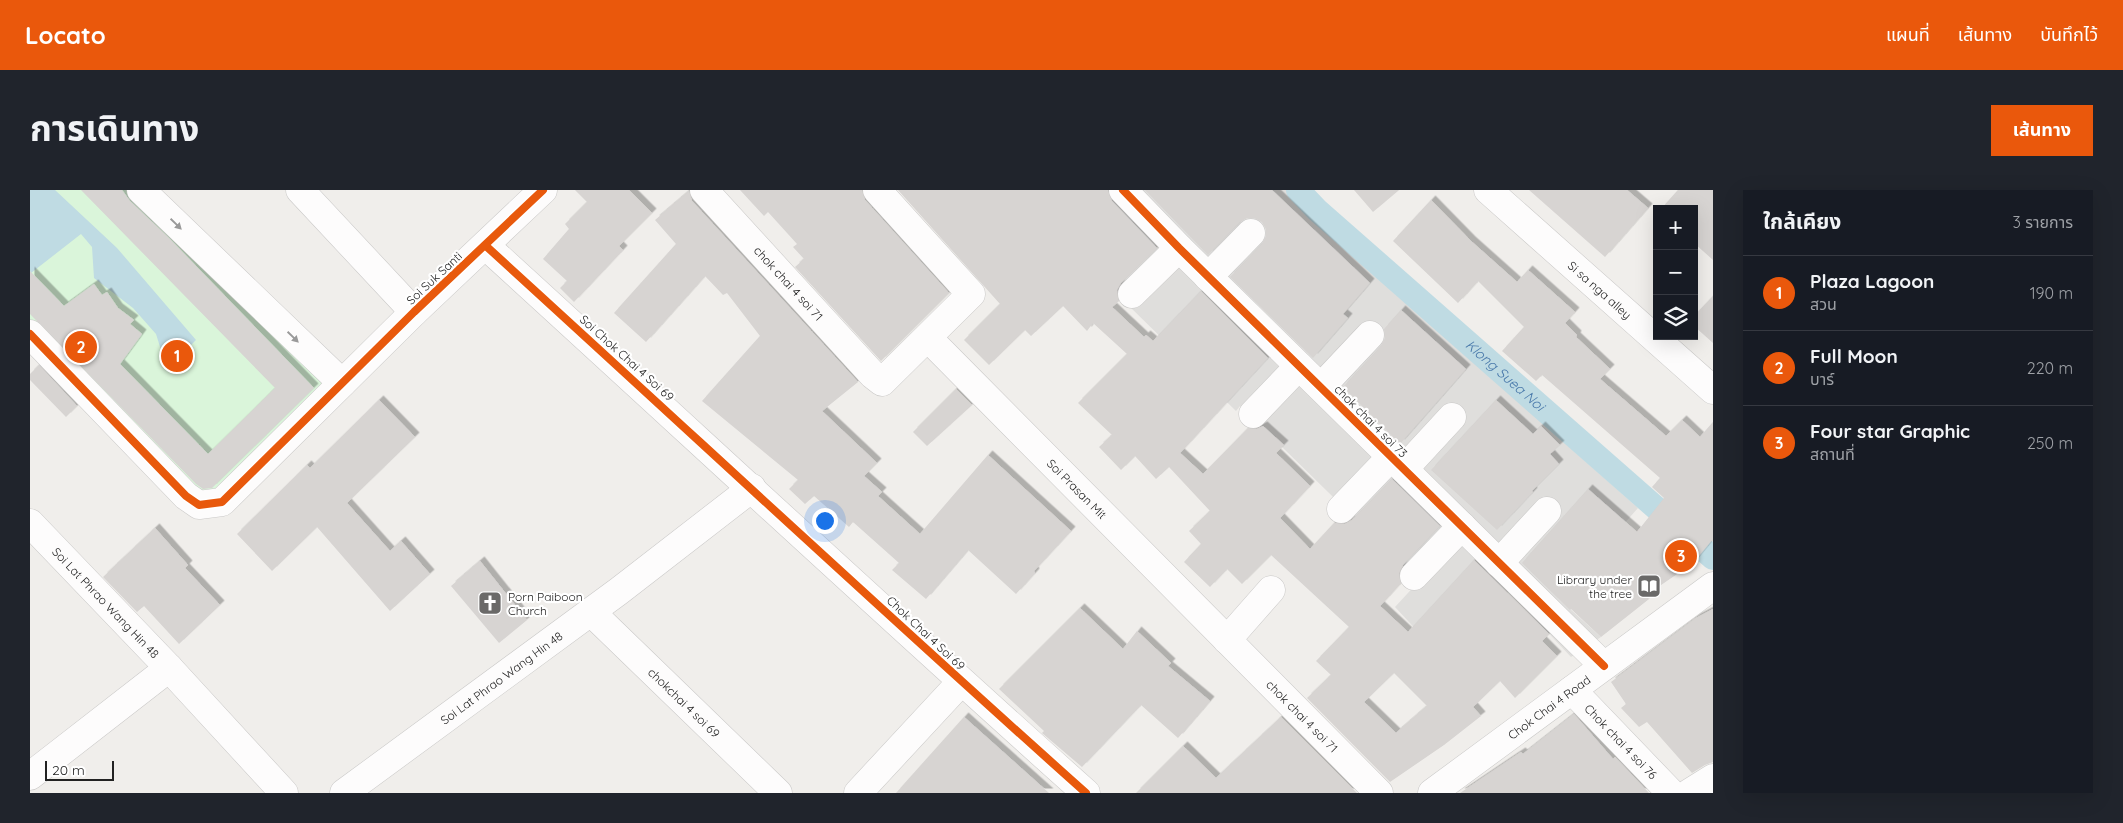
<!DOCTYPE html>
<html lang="th">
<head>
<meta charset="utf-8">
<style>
	:root { --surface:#171b24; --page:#20242c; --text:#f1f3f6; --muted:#9ea1a6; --line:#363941; --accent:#ea580c }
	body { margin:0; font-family:Quicksand,"Noto Sans Thai",sans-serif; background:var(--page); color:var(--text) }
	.controls { position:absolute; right:15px; top:15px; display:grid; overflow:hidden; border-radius:0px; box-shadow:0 5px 20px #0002 }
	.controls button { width:45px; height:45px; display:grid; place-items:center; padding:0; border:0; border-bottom:1px solid var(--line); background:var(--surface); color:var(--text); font:25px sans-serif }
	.scale { position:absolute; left:15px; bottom:12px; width:69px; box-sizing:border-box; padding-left:5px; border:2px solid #222; border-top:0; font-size:14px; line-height:18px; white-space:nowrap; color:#222; -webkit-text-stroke:4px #fff; paint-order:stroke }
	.you { position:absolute; left:794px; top:330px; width:18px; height:18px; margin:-12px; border:4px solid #fff; border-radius:50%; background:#1a73e8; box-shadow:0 0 0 8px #1a73e833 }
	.badge { display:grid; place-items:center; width:32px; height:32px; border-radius:50%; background:var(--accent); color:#fff; font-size:16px; font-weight:700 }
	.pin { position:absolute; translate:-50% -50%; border:2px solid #fff; box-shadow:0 1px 5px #0006 }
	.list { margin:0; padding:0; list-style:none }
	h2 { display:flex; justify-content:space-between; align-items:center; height:65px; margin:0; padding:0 20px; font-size:21px }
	h2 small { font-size:16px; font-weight:400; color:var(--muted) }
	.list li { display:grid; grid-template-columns:32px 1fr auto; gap:15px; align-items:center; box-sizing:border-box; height:75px; padding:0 20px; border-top:1px solid var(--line) }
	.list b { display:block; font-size:19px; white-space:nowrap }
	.list p { margin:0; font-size:16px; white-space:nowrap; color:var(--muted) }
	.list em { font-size:16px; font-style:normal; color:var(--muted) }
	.icon { flex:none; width:28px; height:28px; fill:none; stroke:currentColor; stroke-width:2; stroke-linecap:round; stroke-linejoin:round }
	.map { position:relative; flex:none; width:1683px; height:603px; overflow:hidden; border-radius:0px }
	header { display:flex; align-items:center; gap:30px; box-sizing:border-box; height:70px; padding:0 25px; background:var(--accent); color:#fff }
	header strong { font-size:24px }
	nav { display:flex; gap:28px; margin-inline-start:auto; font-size:18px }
	.intro { display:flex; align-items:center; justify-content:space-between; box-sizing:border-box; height:120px; padding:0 30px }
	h1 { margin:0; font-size:35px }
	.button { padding:12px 22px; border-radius:0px; background:var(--accent); color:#fff; font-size:18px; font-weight:700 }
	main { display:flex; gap:30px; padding:0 30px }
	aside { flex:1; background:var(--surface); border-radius:0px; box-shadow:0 5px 20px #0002 }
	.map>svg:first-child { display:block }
</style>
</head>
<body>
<header>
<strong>Locato</strong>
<nav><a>แผนที่</a><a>เส้นทาง</a><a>บันทึกไว้</a></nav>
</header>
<div class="intro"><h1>การเดินทาง</h1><a class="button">เส้นทาง</a></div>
<main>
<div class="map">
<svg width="1683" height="603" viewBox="0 0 1683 603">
	<defs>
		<filter id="shadow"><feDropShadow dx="4.5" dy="-4.5" stdDeviation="0" flood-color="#0004"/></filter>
	</defs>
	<rect width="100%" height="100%" fill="#f0eeeb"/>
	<path fill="#dfdedc" d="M990 0H1258L1287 33 1608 318 1528 408 1571 447 1541 467 1479 401 1417 473 1365 417 1389 391 1210 216 1206 221 1097 114Z"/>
	<path fill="#daf5da" d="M0 0H105L294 188 290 205 169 317 0 143Z"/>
	<path fill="#bfdbe3" d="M0 0H25L87 58 166 150 137 179 126 144 103 118 64 88 62 57 51 44 1 83 0 81Z"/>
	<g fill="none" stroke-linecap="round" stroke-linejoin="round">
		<path stroke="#bfdbe3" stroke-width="24" id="s1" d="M1268 0 1287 20 1683 368"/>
	</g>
	<g fill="#d7d4d2" fill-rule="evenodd" filter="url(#shadow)">
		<path d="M51 0H92L100 11 139 48 284 198 182 298 173 299 166 294 0 124V81L34 116 64 94 72 105 77 102 88 118 104 130 100 134 112 144 90 174 178 264 245 198Z"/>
		<path d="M545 0H599L622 23 589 56 593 60 544 112 530 98 537 91 513 69 539 39 535 34 557 12Z"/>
		<path d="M710 0H832L835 10 919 103 851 171 765 77 774 69 763 57 767 54 738 22 734 26Z"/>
		<path d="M868 0H1078L1082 11 1127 58 1091 93 1087 100 1089 111 1082 117 1114 147 1116 145 1123 151 1171 101 1238 168 1150 263 1173 284 1218 238 1227 239 1233 236 1254 255 1246 263 1280 296 1250 328 1280 359 1304 333 1315 334 1322 330 1362 289 1410 336 1373 375 1369 383 1371 393 1350 416 1378 442 1444 370 1519 444 1512 451 1527 466 1485 508 1470 491 1443 517 1451 526 1414 555 1360 592 1277 508 1301 485 1286 471 1319 437 1241 365 1212 394 1197 379 1180 397 1154 372 1171 354 1159 341 1180 321 1139 277 1126 289 1105 266 1091 280 1069 257 1082 245 1048 213 1097 164 1063 133 1057 141 1033 116 1001 146 995 140 959 175 934 150 970 114ZM1364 483 1397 516 1366 543 1334 512Z"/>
		<path d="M1115 0H1242L1340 93 1313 124 1318 128 1283 168 1200 87 1232 54 1236 46V39L1232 32 1224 28H1217L1210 32 1178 65Z"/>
		<path d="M1324 0H1369L1343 22Z"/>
		<path d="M1499 0H1597L1618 18 1575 67Z"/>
		<path d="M1648 0H1683V70L1664 53V19H1631Z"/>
		<path d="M659 1 662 11 828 192 792 221 847 273 834 286 852 302 848 306 890 344 958 265 1041 341 1004 381 1005 383 986 404 938 360 896 409 862 380 869 373 823 332 819 337 784 306 775 314 759 299 768 290 672 211 730 146 697 103 693 105 675 86 616 152 584 123 646 54 625 30Z"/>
		<path d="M1401 10 1441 51 1487 92 1498 80 1545 122 1535 133 1547 145 1546 147 1580 179 1570 189 1636 246 1652 230 1670 247 1683 232V349L1655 383 1653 380 1615 406 1619 409 1571 447 1541 419 1540 420 1492 373 1558 299 1607 342 1634 308 1622 297 1630 288 1512 185 1506 191 1472 161 1494 137 1448 91 1428 113 1363 51Z"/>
		<path d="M1683 106V153L1664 136V126Z"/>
		<path d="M1371 120 1436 179 1370 254 1313 197 1351 156 1355 148 1354 139Z"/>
		<path d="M9 175 47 216 36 227 0 190V184Z"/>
		<path d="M926 199 942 215 897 256 883 242Z"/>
		<path d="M349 210 385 247 317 313 360 361 371 351 400 384 360 421 287 337 242 381 207 344 277 275 280 278Z"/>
		<path d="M1466 210 1503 244 1511 236 1530 255 1520 264 1529 274 1502 301 1503 302 1467 340 1401 280Z"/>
		<path d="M125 338 158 375 155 378 190 415 149 454 114 416 107 422 73 387Z"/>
		<path d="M450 371 497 430 469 453 421 396Z"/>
		<path d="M1050 418 1093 459 1107 441 1141 473 1138 476 1180 511 1148 548 1111 515 1052 577 1012 543 1014 541 969 499Z"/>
		<path d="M1683 419V572L1675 575 1662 583 1617 532 1609 537 1591 518 1596 514 1581 492 1666 428Z"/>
		<path d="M1544 524 1583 569 1585 567 1619 603H1430L1491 562 1493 564Z"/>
		<path d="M934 527 1019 603H866Z"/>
		<path d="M1251 527 1327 603H1106L1153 556 1186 588Z"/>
	</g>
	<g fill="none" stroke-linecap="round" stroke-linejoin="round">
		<g stroke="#c9c8c7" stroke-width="29">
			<g id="minor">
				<path d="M111 0 312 193"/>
				<path d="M270 0 384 122"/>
				<path id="s2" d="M674 0 843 185 852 192 941 104 847 0"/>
				<path d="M1093 0 1149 58 1574 476"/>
				<path id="s3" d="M1458 0 1683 200"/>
				<path d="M456 56C656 238 854 423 1056 603"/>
				<path d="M1178 87 1221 43"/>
				<path d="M1102 104 1149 58"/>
				<path d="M0 144 156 306 169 315 192 312 384 122 513 0"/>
				<path id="s4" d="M898 148 1349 603"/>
				<path d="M1291 197 1340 145"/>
				<path d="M1223 224 1269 176"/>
				<path d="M1374 279 1422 227"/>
				<path d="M1311 319 1361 267"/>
				<path id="s5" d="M0 333 139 478 254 603"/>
				<path d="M1469 373 1517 321"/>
				<path d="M1384 386 1432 336"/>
				<path id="s6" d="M561 422 748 603"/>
				<path d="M1197 450 1241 400"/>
				<path id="s7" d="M1542 500 1641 603"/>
				<path d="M0 586 139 478"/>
				<path id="s8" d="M314 603 589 401 722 298"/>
				<path d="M828 603 931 492"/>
				<path id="s9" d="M1402 603 1683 396"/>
				<path d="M1659 603 1683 588"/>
			</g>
		</g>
		<use href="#minor" stroke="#fdfcfc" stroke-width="28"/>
		<g stroke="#fff" stroke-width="11">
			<g id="cycleway">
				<path d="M1093 0 1149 58 1574 476"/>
				<path d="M456 56C656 238 854 423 1056 603"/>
				<path d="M0 144 156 306 169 315 192 312 384 122 513 0"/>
			</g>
		</g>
		<use href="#cycleway" stroke="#e8590c" stroke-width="8"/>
	</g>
	<defs><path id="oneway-solid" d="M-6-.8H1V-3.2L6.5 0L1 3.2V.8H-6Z" transform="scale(1.25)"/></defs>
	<g fill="#9a9a9a">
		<use href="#oneway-solid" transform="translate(146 34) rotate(44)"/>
		<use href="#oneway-solid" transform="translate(263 147) rotate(44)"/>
	</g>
	<defs>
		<g id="library-square" transform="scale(1.25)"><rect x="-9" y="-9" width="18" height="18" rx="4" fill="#6a6968" stroke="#fff"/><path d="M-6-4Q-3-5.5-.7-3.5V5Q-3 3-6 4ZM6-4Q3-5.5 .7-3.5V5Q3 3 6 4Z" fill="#fff"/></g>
		<g id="church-square" transform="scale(1.25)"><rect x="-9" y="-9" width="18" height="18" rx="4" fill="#6a6968" stroke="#fff"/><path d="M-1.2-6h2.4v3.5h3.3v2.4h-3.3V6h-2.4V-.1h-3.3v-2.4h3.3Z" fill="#fff"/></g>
	</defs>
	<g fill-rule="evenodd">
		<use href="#library-square" x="1619" y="396"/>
		<use href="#church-square" x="460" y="413"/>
	</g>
	<g text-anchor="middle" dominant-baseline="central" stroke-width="4.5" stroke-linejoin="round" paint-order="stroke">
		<g font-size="12" fill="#222" stroke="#fff">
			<text transform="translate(404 88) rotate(-43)">Soi Suk Santi</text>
			<text stroke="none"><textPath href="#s2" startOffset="126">chok chai 4 soi 71</textPath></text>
			<text stroke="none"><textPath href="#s3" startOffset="150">Si sa nga alley</textPath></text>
			<text transform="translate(597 168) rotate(42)">Soi Chok Chai 4 Soi 69</text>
			<text transform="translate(1341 231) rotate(45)">chok chai 4 soi 73</text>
			<text stroke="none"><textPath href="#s4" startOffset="212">Soi Prasan Mit</textPath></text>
			<text stroke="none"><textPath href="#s5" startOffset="110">Soi Lat Phrao Wang Hin 48</textPath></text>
			<text transform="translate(896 443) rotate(43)">Chok Chai 4 Soi 69</text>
			<text stroke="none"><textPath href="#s8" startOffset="195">Soi Lat Phrao Wang Hin 48</textPath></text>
			<text stroke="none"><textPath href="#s6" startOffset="130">chokchai 4 soi 69</textPath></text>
			<text stroke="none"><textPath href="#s9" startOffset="145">Chok Chai 4 Road</textPath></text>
			<text stroke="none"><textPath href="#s4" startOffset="532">chok chai 4 soi 71</textPath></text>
			<text stroke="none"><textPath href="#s7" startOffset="71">Chok chai 4 soi 76</textPath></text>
		</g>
		<g font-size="12" fill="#222" stroke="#fff" text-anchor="end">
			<text x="1602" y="389">Library under<tspan x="1602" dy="14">the tree</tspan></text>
			<text x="478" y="406" text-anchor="start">Porn Paiboon<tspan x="478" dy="14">Church</tspan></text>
		</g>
		<g font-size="14" font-style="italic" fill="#4a7aab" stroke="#fff">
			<text stroke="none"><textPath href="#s1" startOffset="278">Klong Suea Noi</textPath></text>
		</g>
	</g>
</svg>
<div class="controls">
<button>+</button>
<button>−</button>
<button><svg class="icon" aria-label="layers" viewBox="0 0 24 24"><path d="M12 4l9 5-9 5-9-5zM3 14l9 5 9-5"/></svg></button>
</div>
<div class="scale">20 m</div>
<div class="you"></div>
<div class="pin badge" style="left:147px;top:166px">1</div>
<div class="pin badge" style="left:51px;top:157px">2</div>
<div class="pin badge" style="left:1651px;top:366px">3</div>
</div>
<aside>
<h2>ใกล้เคียง<small>3 รายการ</small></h2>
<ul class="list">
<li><span class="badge">1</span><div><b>Plaza Lagoon</b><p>สวน</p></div><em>190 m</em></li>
<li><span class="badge">2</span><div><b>Full Moon</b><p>บาร์</p></div><em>220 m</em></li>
<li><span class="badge">3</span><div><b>Four star Graphic</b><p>สถานที่</p></div><em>250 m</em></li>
</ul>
</aside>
</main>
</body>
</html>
